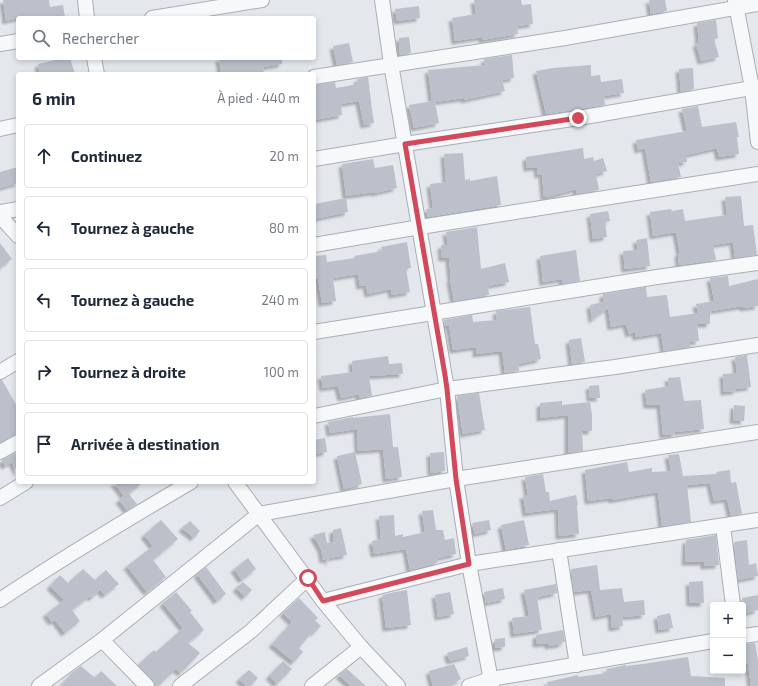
<!DOCTYPE html>
<html lang="fr">
<head>
<meta charset="utf-8">
<style>
	:root { --surface:#fff; --page:#f6f6f7; --text:#1f2937; --muted:#747a83; --line:#e0e1e3 }
	body { margin:0; font-family:"Exo 2",sans-serif; background:var(--page); color:var(--text) }
	.controls { position:absolute; right:12px; bottom:12px; display:grid; overflow:hidden; border-radius:4px; box-shadow:0 2px 6px #0003 }
	.controls button { width:36px; height:36px; display:grid; place-items:center; padding:0; border:0; border-bottom:1px solid var(--line); background:var(--surface); color:var(--text); font:20px sans-serif }
	.stop { position:absolute; width:12px; height:12px; margin:-9px; border:3px solid #d1495b; border-radius:50%; background:#fff }
	.stop.end { background:#d1495b; border-color:#fff; box-shadow:0 1px 4px #0008 }
	.list { margin:0; padding:0; list-style:none }
	h2 { display:flex; justify-content:space-between; align-items:center; height:52px; margin:0; padding:0 16px; font-size:17px }
	h2 small { font-size:13px; font-weight:400; color:var(--muted) }
	.list li { display:grid; grid-template-columns:26px 1fr auto; gap:12px; align-items:center; box-sizing:border-box; height:64px; margin:0 8px 8px; padding:0 8px; border:1px solid var(--line); border-radius:4px }
	.list b { display:block; font-size:15px; white-space:nowrap }
	.list em { font-size:13px; font-style:normal; color:var(--muted) }
	.icon { flex:none; width:22px; height:22px; fill:none; stroke:currentColor; stroke-width:2; stroke-linecap:round; stroke-linejoin:round }
	.map { position:relative; flex:none; width:758px; height:686px; overflow:hidden }
	.search { position:absolute; background:var(--surface); box-shadow:0 2px 6px #0003; left:16px; top:16px; width:300px; height:44px; display:flex; align-items:center; gap:10px; box-sizing:border-box; padding:0 14px; border-radius:4px; color:var(--muted); font-size:15px }
	.panel { position:absolute; background:var(--surface); box-shadow:0 2px 6px #0003; left:16px; top:72px; width:300px; height:412px; border-radius:4px }
	.map>svg:first-child { display:block }
</style>
</head>
<body>
<div class="map">
<svg width="758" height="686" viewBox="0 0 758 686">
	<defs>
		<filter id="shadow"><feDropShadow dx="-3.5" dy="3.5" stdDeviation="1" flood-color="#0004"/></filter>
	</defs>
	<rect width="100%" height="100%" fill="#e4e7ec"/>
	<g fill="#bbc0ca" filter="url(#shadow)">
		<path d="M3 0H49L50 7 63 5 65 18H18L6 21Z"/>
		<path d="M474 0H521L522 5 531 4 533 24 517 26 518 34 482 40V37L455 41 452 18 476 14Z"/>
		<path d="M649 0H665L667 11 651 14Z"/>
		<path d="M419 6 420 18 397 21 395 9Z"/>
		<path d="M716 20 718 38 714 39 719 57 701 61 696 43H699L697 23Z"/>
		<path d="M409 37 411 53 400 55 399 38Z"/>
		<path d="M349 43 353 62 337 65 333 46Z"/>
		<path d="M512 55 514 78 502 80 505 91 464 100V98L435 102 439 123 414 128 409 105 432 101 428 70 485 65 484 59Z"/>
		<path d="M64 58H70L75 74H40L38 64Z"/>
		<path d="M219 58H282V64L263 67 264 74H221Z"/>
		<path d="M591 65V76L600 75 601 82 622 79 624 93 604 96 605 105 546 114 536 71 553 68Z"/>
		<path d="M693 68 694 89 681 92 679 69Z"/>
		<path d="M368 77 372 110 374 123 364 125 359 101 341 104 342 115 314 120V85L335 82 336 88 358 84 357 79Z"/>
		<path d="M698 106 702 127 736 122 739 137H737L739 154 719 157 717 148 686 155 687 162 678 163 681 177 651 182 645 148 638 150 636 140 687 131 682 109Z"/>
		<path d="M583 148 584 159 593 157 594 161 603 158 607 171 596 174 599 190 577 194 576 189 551 196 544 197 542 174 538 175 537 167 527 168 526 157Z"/>
		<path d="M463 153 465 180 470 179V181L497 176 501 205 428 217 426 209 433 208 430 184 446 182 444 154Z"/>
		<path d="M373 159 375 168 393 165 397 188 375 193 374 192 346 196 342 164Z"/>
		<path d="M18 167V183L0 188V172Z"/>
		<path d="M741 196 744 226 753 225 757 255 735 258 733 242 713 245 716 260 679 265 678 253H680L676 232 653 236 650 212 671 209 672 211 683 209 685 221 727 215 725 197Z"/>
		<path d="M346 198 348 212 314 219V204Z"/>
		<path d="M608 211 610 221 605 222 607 237 593 239 590 214Z"/>
		<path d="M477 227 481 269 505 263 509 282 488 286 489 295 454 301 450 280H451L449 258H442L441 245H448L446 232Z"/>
		<path d="M647 238 650 266 625 269 623 251 638 250 636 240Z"/>
		<path d="M407 242 411 268 406 269 410 292 392 295 391 289 368 294 366 285 360 286 358 274 333 278 336 301 322 303 318 279H315L314 270V256L326 255 327 262 355 258 354 256 382 251 381 247Z"/>
		<path d="M0 243 12 259 0 268Z"/>
		<path d="M576 250 580 281 563 284 562 279 543 282 540 256Z"/>
		<path d="M728 276 729 286 758 279V306L743 308V306L711 311 712 313H710V324H697L699 341 689 342 691 347 664 351 661 333 636 337 635 332 629 334 626 324 611 327 608 308 592 320 590 305 603 302V294L646 287 647 297 667 295 670 317 698 313 696 304 714 301 710 278Z"/>
		<path d="M530 307 535 344H538L541 359 518 364 519 371 505 373 502 351 476 354V347L453 350 449 325 445 326 444 320 472 315 473 322 497 320 496 311Z"/>
		<path d="M581 338 585 362 572 364 569 340Z"/>
		<path d="M747 355 751 387 736 389V391L724 392 723 374 737 373 735 357Z"/>
		<path d="M388 356 389 364 402 363 403 374 369 376 372 396 360 398 359 394 341 398 338 386 323 388 321 376 353 372 352 361Z"/>
		<path d="M680 377 684 401 701 400 704 429 675 432V434L663 435 660 405H647L645 390 669 386 668 378Z"/>
		<path d="M0 380H2L18 408V434L14 435 0 442Z"/>
		<path d="M599 385 600 398H590L589 386Z"/>
		<path d="M479 393 485 430 463 434 457 396Z"/>
		<path d="M562 401V405L590 402 592 415V431H582L583 451 568 453V415L540 418V403Z"/>
		<path d="M734 405 745 406 744 421 733 420Z"/>
		<path d="M390 414 393 447H398L402 477 386 479 383 449 358 451 357 429 330 433 328 422 353 417V418Z"/>
		<path d="M325 438 327 452 314 454V440Z"/>
		<path d="M18 452V473L12 462 5 466 2 460Z"/>
		<path d="M355 452 362 484 344 489 337 456Z"/>
		<path d="M444 452 445 471 431 473 430 453Z"/>
		<path d="M679 454 683 476 717 474 716 472 730 470 731 483 736 482 742 514 731 516 727 499 714 501 710 483 687 485 691 522 662 526 658 492 612 500V498L588 501 585 470 627 462 629 472 652 468V472L671 471 668 455Z"/>
		<path d="M543 474 546 492H549L550 501 576 495 578 505H577L579 534 559 536 558 509 526 513 523 495H528L525 477Z"/>
		<path d="M114 482H143L129 494 137 504 127 510 119 500 124 496Z"/>
		<path d="M433 510 436 530H443L445 540 454 538 456 554 438 558 437 563 410 570 406 549 374 554 372 541 381 539 379 516 394 515 395 536 403 534V537L425 532 422 511Z"/>
		<path d="M161 520 178 539 153 560 166 577 147 592 127 566 153 546 144 535Z"/>
		<path d="M489 520 491 530 475 534 472 523Z"/>
		<path d="M524 520 529 545 506 550 501 525Z"/>
		<path d="M190 521 200 531 194 538 182 528Z"/>
		<path d="M341 528 347 555 329 558 330 563 327 559 323 560 321 549 313 535 325 532 327 543 333 542V530Z"/>
		<path d="M716 535 719 565 704 566V562H685L686 540Z"/>
		<path d="M747 540 749 565 756 563 758 576 738 580 734 542Z"/>
		<path d="M248 558 256 569 242 580 234 569Z"/>
		<path d="M597 565 600 590 622 588 624 602 644 600 645 615 622 617 623 626 612 628 611 614 596 617 591 590 574 592 571 569Z"/>
		<path d="M206 567 226 594 217 601 197 574Z"/>
		<path d="M83 569 95 580 106 570 119 584 105 595 100 590 92 598 90 596 72 610 80 621 65 633 55 620 52 622 46 614 64 600 50 586 60 575 68 583Z"/>
		<path d="M703 581 704 603H690L689 582Z"/>
		<path d="M243 582 252 590 245 597 236 588Z"/>
		<path d="M556 584 557 593 537 597 542 630 514 634 512 618 529 616 524 590Z"/>
		<path d="M503 588 505 599 486 603 484 592Z"/>
		<path d="M407 590 411 625 386 628 382 595 395 592Z"/>
		<path d="M176 592 192 611 190 612 204 630 188 643 200 653 181 673 176 669 158 686H155L153 680 138 665 154 650 156 652 183 628 163 603Z"/>
		<path d="M450 592 454 614 438 617 435 595Z"/>
		<path d="M758 595V610L745 613 742 598Z"/>
		<path d="M299 598 318 618 315 620 321 626 314 633 313 631 299 648 303 652 294 662 272 644 292 622 283 613Z"/>
		<path d="M670 613 673 628 659 630 657 616Z"/>
		<path d="M563 630 565 642H562V644L548 646V643L536 644V635Z"/>
		<path d="M505 638V647L495 648V639Z"/>
		<path d="M755 643 758 660V686H751L748 663 746 664 743 644Z"/>
		<path d="M467 647 469 656 450 661 447 653Z"/>
		<path d="M688 657 691 676 725 678V686H548L547 682 578 675V677L607 673 606 669 626 665V666L643 664Z"/>
		<path d="M283 661 292 669 277 684 269 676Z"/>
		<path d="M454 664 461 679 448 686H433L429 671Z"/>
		<path d="M81 666 95 678 101 671 117 686H60L73 672Z"/>
		<path d="M347 669 366 686H351L339 675Z"/>
		<path d="M249 670 258 678 250 686H246L239 679Z"/>
	</g>
	<g fill="none" stroke-linecap="round" stroke-linejoin="round">
		<g stroke="#a9aeb7" stroke-width="16">
			<g id="minor">
				<path d="M85 0 87 18"/>
				<path d="M382 0 391 64 447 389 456 479 469 564 492 686"/>
				<path d="M735 0 752 88 758 142"/>
				<path d="M152 18 262 0"/>
				<path d="M0 44 18 41"/>
				<path d="M94 58 97 74"/>
				<path d="M314 77 565 38 758 4"/>
				<path d="M0 129 18 125"/>
				<path d="M314 159 405 144 579 118 758 87"/>
				<path d="M0 212 18 209"/>
				<path d="M0 216 18 236"/>
				<path d="M314 245 420 227 758 174"/>
				<path d="M314 332 657 277 758 263"/>
				<path d="M0 372 18 361"/>
				<path d="M314 416 447 389 615 367 758 345"/>
				<path d="M0 452 18 442"/>
				<path d="M235 482 323 601 361 647 398 686"/>
				<path d="M0 498 26 482"/>
				<path d="M723 526 733 605"/>
				<path d="M559 550 577 665"/>
				<path d="M0 600C62 558 126 520 191 482"/>
				<path d="M323 601 469 564 758 520"/>
				<path d="M743 636 758 634"/>
				<path d="M102 640 147 686"/>
				<path d="M39 686 102 640 259 514 456 479 758 432"/>
				<path d="M180 686 251 631 308 578"/>
				<path d="M312 686 361 647"/>
				<path d="M469 686 491 679 713 641"/>
			</g>
		</g>
		<use href="#minor" stroke="#f7f8fa" stroke-width="14"/>
	</g>
	<g fill="none" stroke-linecap="round" stroke-linejoin="round">
		<path stroke="#d1495b" stroke-width="5" d="M308 578 323 601 469 564 456 479 447 389 445 375 405 144 578 118"/>
	</g>
</svg>
<div class="controls">
<button>+</button>
<button>−</button>
</div>
<div class="stop" style="left:308px;top:578px"></div>
<div class="stop end" style="left:578px;top:118px"></div>
<div class="search"><svg class="icon" aria-label="search" viewBox="0 0 24 24"><circle cx="10" cy="10" r="6"/><path d="M15 15l6 6"/></svg>Rechercher</div>
<section class="panel">
<h2>6 min<small>À pied · 440 m</small></h2>
<ul class="list">
<li><svg class="icon" aria-label="ahead" viewBox="0 0 24 24"><path d="M12 20V5M6 11l6-6 6 6"/></svg><div><b>Continuez</b></div><em>20 m</em></li>
<li><svg class="icon" aria-label="left" viewBox="0 0 24 24"><path d="M17 20v-9H6M10 6l-5 5 5 5"/></svg><div><b>Tournez à gauche</b></div><em>80 m</em></li>
<li><svg class="icon" aria-label="left" viewBox="0 0 24 24"><path d="M17 20v-9H6M10 6l-5 5 5 5"/></svg><div><b>Tournez à gauche</b></div><em>240 m</em></li>
<li><svg class="icon" aria-label="right" viewBox="0 0 24 24"><path d="M7 20v-9h11M14 6l5 5-5 5"/></svg><div><b>Tournez à droite</b></div><em>100 m</em></li>
<li><svg class="icon" aria-label="arrive" viewBox="0 0 24 24"><path d="M6 21V4h12l-3 4 3 4H6"/></svg><div><b>Arrivée à destination</b></div></li>
</ul>
</section>
</div>
</body>
</html>
